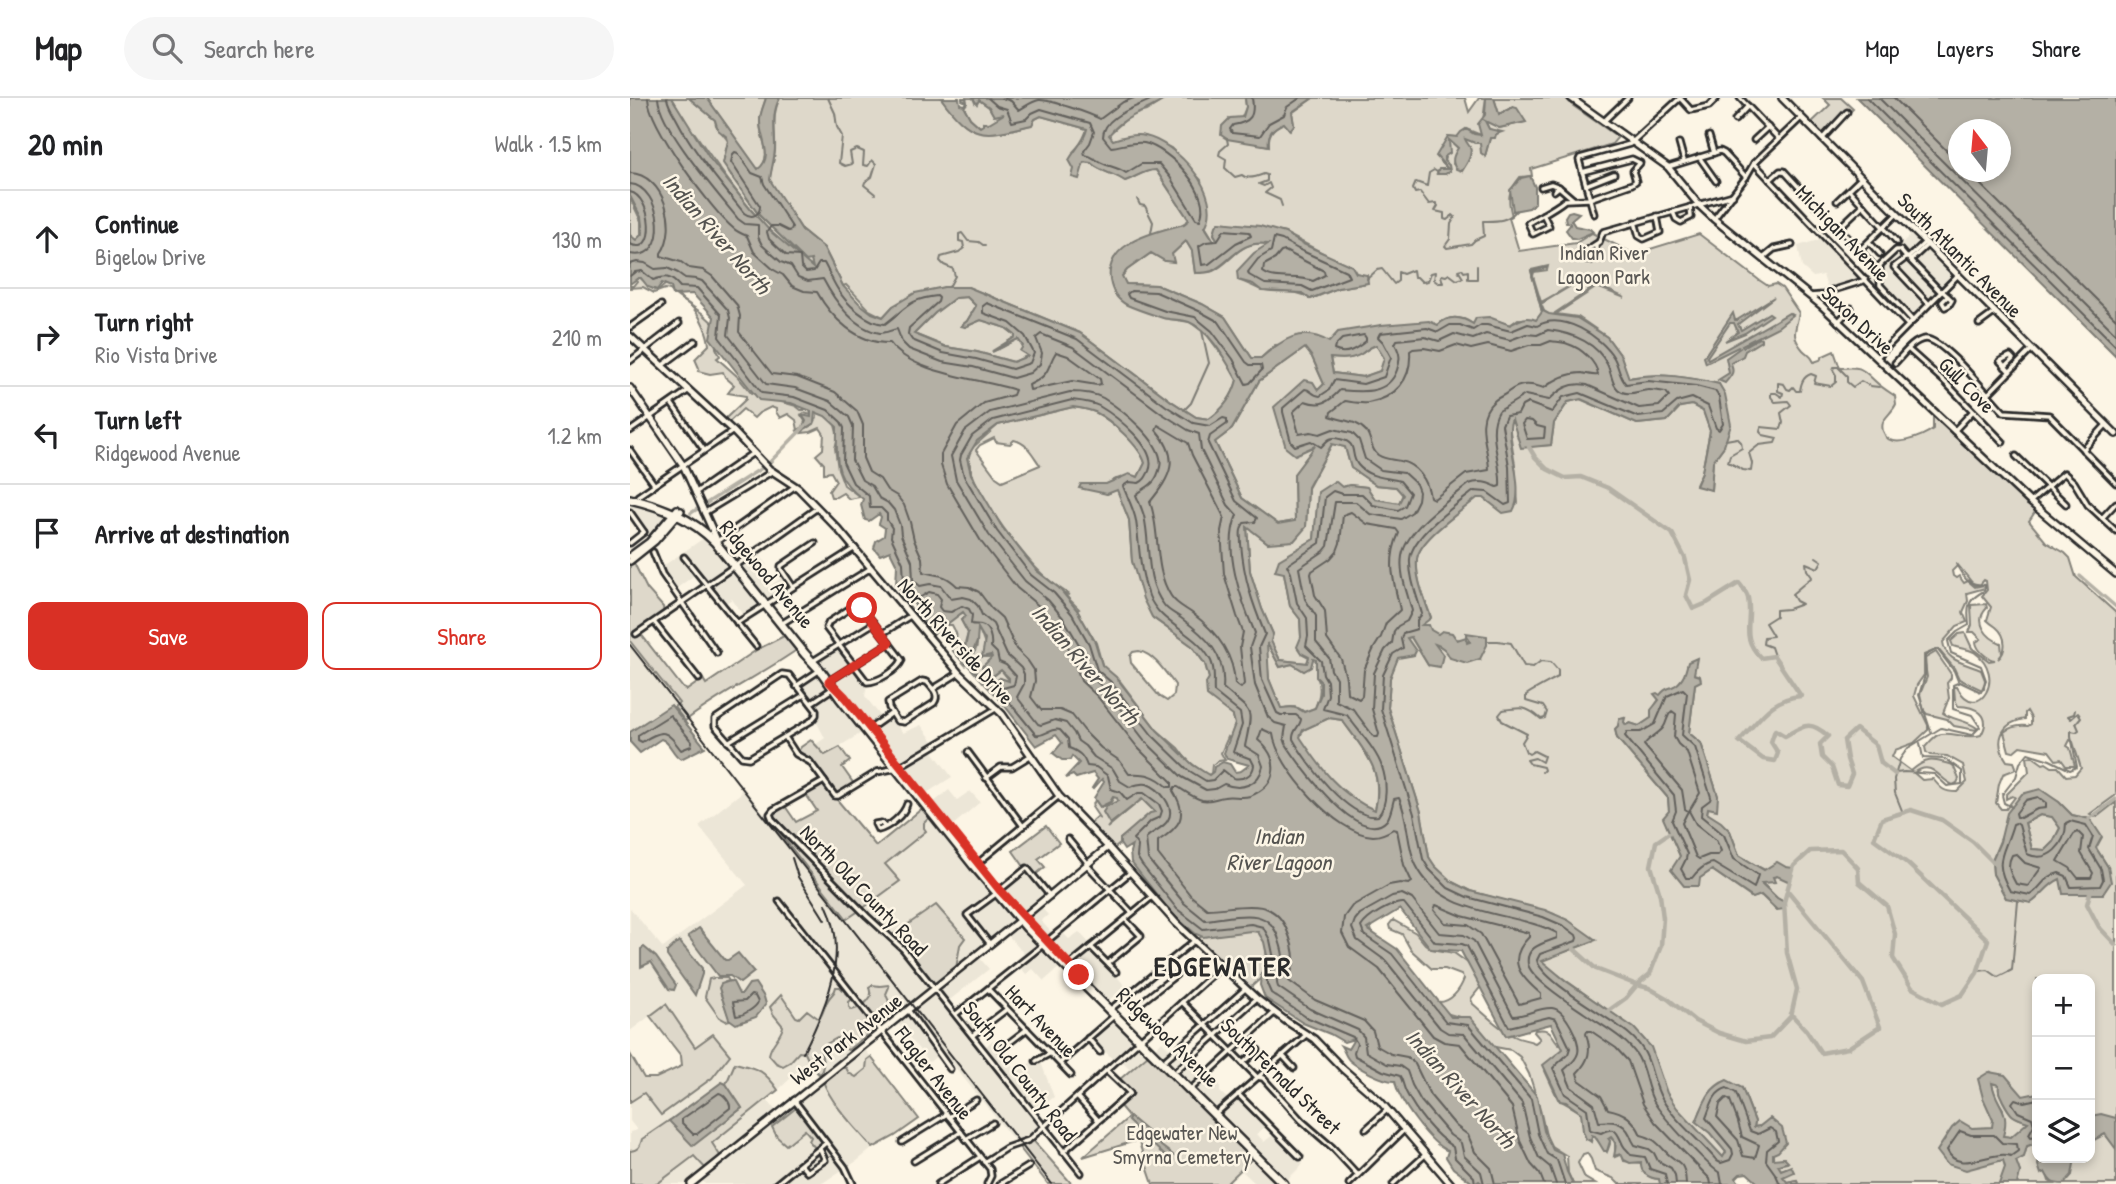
<!DOCTYPE html>
<html lang="en">
<head>
<meta charset="utf-8">
<style>
	:root { --surface:#fff; --page:#f6f6f6; --text:#202124; --muted:#757577; --line:#e0e0e0; --accent:#d93025 }
	body { margin:0; font-family:"Patrick Hand",sans-serif; background:var(--page); color:var(--text) }
	.controls { position:absolute; right:21px; bottom:21px; display:grid; overflow:hidden; border-radius:14px; box-shadow:0 4px 10px #0003 }
	.controls button { width:63px; height:63px; display:grid; place-items:center; padding:0; border:0; border-bottom:2px solid var(--line); background:var(--surface); color:var(--text); font:35px sans-serif }
	.compass { position:absolute; left:1318px; top:21px; width:63px; height:63px; border-radius:50%; background:var(--surface); box-shadow:0 4px 10px #0003; rotate:344deg }
	.stop { position:absolute; width:21px; height:21px; margin:-16px; border:5px solid #d93025; border-radius:50%; background:#fff }
	.stop.end { background:#d93025; border-color:#fff; box-shadow:0 2px 7px #0008 }
	.list { margin:0; padding:0; list-style:none }
	h2 { display:flex; justify-content:space-between; align-items:center; height:91px; margin:0; padding:0 28px; font-size:30px }
	h2 small { font-size:23px; font-weight:400; color:var(--muted) }
	.list li { display:grid; grid-template-columns:46px 1fr auto; gap:21px; align-items:center; box-sizing:border-box; height:98px; padding:0 28px; border-top:2px solid var(--line) }
	.list b { display:block; font-size:26px; white-space:nowrap }
	.list p { margin:0; font-size:23px; white-space:nowrap; color:var(--muted) }
	.list em { font-size:23px; font-style:normal; color:var(--muted) }
	.actions { display:flex; gap:14px; padding:21px 28px }
	.actions a { flex:1; padding:16px 0; border:2px solid var(--accent); border-radius:14px; text-align:center; font-size:24px; color:var(--accent) }
	.actions .main { background:var(--accent); color:#fff }
	.icon { flex:none; width:38px; height:38px; fill:none; stroke:currentColor; stroke-width:2; stroke-linecap:round; stroke-linejoin:round }
	.map { position:relative; flex:none; width:1486px; height:1086px; overflow:hidden }
	header { display:flex; align-items:center; gap:42px; box-sizing:border-box; height:98px; padding:0 35px; background:var(--surface); border-bottom:2px solid var(--line) }
	header strong { font-size:33px }
	nav { display:flex; gap:38px; margin-inline-start:auto; font-size:24px }
	.search { width:490px; height:63px; background:var(--page); display:flex; align-items:center; gap:18px; box-sizing:border-box; padding:0 24px; border-radius:38px; color:var(--muted); font-size:26px }
	main { display:flex }
	aside { flex:1; background:var(--surface) }
	.map>svg:first-child { display:block }
</style>
</head>
<body>
<header>
<strong>Map</strong>
<div class="search"><svg class="icon" aria-label="search" viewBox="0 0 24 24"><circle cx="10" cy="10" r="6"/><path d="M15 15l6 6"/></svg>Search here</div>
<nav><a>Map</a><a>Layers</a><a>Share</a></nav>
</header>
<main>
<aside>
<h2>20 min<small>Walk · 1.5 km</small></h2>
<ul class="list">
<li><svg class="icon" aria-label="ahead" viewBox="0 0 24 24"><path d="M12 20V5M6 11l6-6 6 6"/></svg><div><b>Continue</b><p>Bigelow Drive</p></div><em>130 m</em></li>
<li><svg class="icon" aria-label="right" viewBox="0 0 24 24"><path d="M7 20v-9h11M14 6l5 5-5 5"/></svg><div><b>Turn right</b><p>Rio Vista Drive</p></div><em>210 m</em></li>
<li><svg class="icon" aria-label="left" viewBox="0 0 24 24"><path d="M17 20v-9H6M10 6l-5 5 5 5"/></svg><div><b>Turn left</b><p>Ridgewood Avenue</p></div><em>1.2 km</em></li>
<li><svg class="icon" aria-label="arrive" viewBox="0 0 24 24"><path d="M6 21V4h12l-3 4 3 4H6"/></svg><div><b>Arrive at destination</b></div></li>
</ul>
<div class="actions"><a class="main">Save</a><a>Share</a></div>
</aside>
<div class="map">
<svg width="1486" height="1086" viewBox="0 0 1486 1086">
	<rect width="100%" height="100%" fill="#fcf5e5"/>
	<filter id="ink" filterUnits="userSpaceOnUse"><feTurbulence type="fractalNoise" baseFrequency=".0143" numOctaves="2"/><feDisplacementMap in="SourceGraphic" scale="14" xChannelSelector="R" yChannelSelector="G"/><feConvolveMatrix kernelMatrix="1 2 1 2 8 2 1 2 1" color-interpolation-filters="sRGB"/></filter>
	<g filter="url(#ink)">
		<g fill="#ece6d7" fill-rule="evenodd">
			<path d="M1286 135 1328 177 1278 227 1236 182 1281 136Z"/>
			<path d="M1192 136 1234 180 1197 190 1193 177 1183 179 1172 169 1168 148 1188 142Z"/>
			<path d="M1 405 28 413 41 418 19 437 0 412Z"/>
			<path d="M74 440 101 469 77 486 54 457 53 459 66 476 47 490 33 470V468Z"/>
			<path d="M127 454 137 466 126 473 138 489 151 480 156 491 139 502 110 466Z"/>
			<path d="M102 471 131 508 114 519 102 501 94 506 82 487 79 488Z"/>
			<path d="M0 543 49 605 44 609 41 607 0 634Z"/>
			<path d="M207 549 222 567 201 580 187 562Z"/>
			<path d="M223 569 237 586 235 598 252 620 258 617 241 629 203 582Z"/>
			<path d="M187 575 200 591 181 603 168 588Z"/>
			<path d="M202 593 233 634 195 657 185 647 195 640 185 621 187 618 182 606Z"/>
			<path d="M260 618 273 635 291 627 305 646 272 666 243 631Z"/>
			<path d="M301 651 322 679 295 696 273 668Z"/>
			<path d="M114 690 217 821 230 812 272 852 304 890 265 921 261 916 263 912 256 895V887L239 888 241 898 239 902 228 911 222 912 219 909V904L222 900 215 892 205 894 198 900 192 917 189 921 183 915 175 913 173 918 169 920 166 919 155 902 142 916 151 924 152 932 138 954 160 964 169 954 175 955 182 970 176 966 148 992 138 977 126 969 105 965 96 986 92 984 12 1041 11 1047 6 1052 0 1053V1034L7 1032 0 1023V1004L14 995 30 1017 100 957 83 936 65 950 36 906 0 933V810L33 850 117 787 69 728 111 695 110 693ZM72 832 95 862H98L108 855 124 874 104 879 89 878ZM49 844 72 870 65 897 37 858ZM84 880H97L103 884 108 896 112 897 119 886 130 892 136 906 126 918 120 919 113 925 106 926 100 922 96 923 78 902 75 895 79 881Z"/>
			<path d="M319 692 327 702 340 693 350 704 322 728 303 705Z"/>
			<path d="M301 718 364 794 336 817 359 846 305 888 306 807 261 838 232 811 270 784 255 766 296 733 294 725Z"/>
			<path d="M396 772 417 796 395 817 373 791Z"/>
			<path d="M365 796 388 823 360 845 339 817Z"/>
			<path d="M410 808 418 817 411 823 422 835 430 831 417 841 397 819Z"/>
			<path d="M390 825 431 868 414 883 403 871 396 876 387 865 395 857 376 835Z"/>
			<path d="M431 833 439 841 449 834 461 847 439 864 419 843Z"/>
			<path d="M462 849 495 888 478 903 441 866Z"/>
			<path d="M348 858 359 871 317 904 332 925 339 921 349 934 345 938 354 950 363 942 387 974 409 959 424 999 405 1014 415 1028 389 1049 313 954 299 964 266 923Z"/>
			<path d="M482 919 519 954 500 971 491 962 487 965 459 938Z"/>
			<path d="M207 940 218 952 230 944 232 947 59 1086H27L64 1057 76 1071 91 1059 82 1046 137 1001 145 1012 189 977 193 969 194 961 190 949Z"/>
			<path d="M532 943 542 953 551 946 590 986V994L599 1002 606 996 637 1027 627 1036 634 1044 644 1036 673 1066 658 1081 526 950Z"/>
			<path d="M233 949 241 959 237 962 236 971 231 976 226 979 219 975 215 1016 243 1050 227 1063 219 1068 211 1069 212 1072 191 1086H75L72 1082 63 1086ZM162 1011 195 1045 181 1039 175 1032 153 1045 142 1029Z"/>
			<path d="M626 1061 651 1086H626L612 1073Z"/>
		</g>
		<g fill="#ded8ca" stroke="#84827a" stroke-width="2" fill-rule="evenodd">
			<path d="M42 0H59L85 22 86 27 98 43 94 60 99 75 129 117 176 163 179 161 181 162 182 164 195 171C158 174 84 63 64 34H62Z"/>
			<path d="M77 0H136C134 7 130 15 130 23 129 39 145 58 128 72Z"/>
			<path d="M150 0H311C343 43 354 38 401 27L405 21 411 18 457 31 454 42 443 54 454 64 461 65C470 74 484 75 495 83 507 79 513 73 525 71L559 122 479 172 533 220 560 224 577 237 598 265 607 282C603 298 592 312 579 321L566 319 540 302 450 235 338 189H314L263 208 253 219 237 211 238 210 216 187 213 188 194 150 172 132 139 82C141 72 144 62 145 53 146 35 141 16 150 0Z"/>
			<path d="M336 0H343L345 5 349 2 359 9 364 18 375 16 365 23 350 29 340 20 334 9 337 5Z"/>
			<path d="M537 0H615L616 9 612 19 621 44 639 48C638 36 642 30 654 24L659 31 664 27 662 15 683 0H835L839 14 849 0H856L851 37 836 31 828 39 818 38 812 65 818 71 807 76H815L820 73 814 64 819 41 828 50 823 66 832 73 840 57 835 40 845 45H850L855 58 860 40 870 34 859 31 855 23H858L870 30 895 24 893 22C884 25 871 26 863 21L864 19 872 20 886 13 892 19 883 9 869 16 864 0H936L942 7 988 39 982 46 901 71 902 78 890 79C878 94 877 99 882 118L879 120 889 153 946 145 962 135 1004 156 1069 136 1129 182 1138 188 1146 186 1152 190 1169 215C1166 232 1160 237 1173 252 1178 257 1181 257 1184 264L1190 262 1193 258 1204 253 1210 270C1232 268 1231 270 1246 284 1251 289 1259 294 1265 298L1266 306C1263 313 1256 318 1253 324 1252 328 1252 332 1254 335 1259 352 1293 339 1303 331V316L1407 411 1399 423 1416 444 1435 455 1440 460 1446 479 1486 515V697L1460 716 1465 719 1468 718 1486 704V1022L1460 1019V881H1407V999L1397 1002 1361 974 1353 1000C1356 1006 1362 1014 1363 1021 1366 1035 1365 1056 1377 1065L1370 1086H1168L1166 1082 1157 1084 1152 1078 1161 1069 1151 1072 1147 1067 1157 1065 1154 1060 1143 1062V1056L1130 1028 1124 1029 1125 1023 1112 990 1071 1012 1067 1024 1080 1035 1096 1054 1093 1060 1047 1011 1035 994 1017 945 1003 930 917 869 912 862 962 844 924 816 840 793 807 776 799 759 791 714 758 610 760 580 768 559 784 557 777 540 781 539 798 567 804 545 810 547 818 554 850 561 837 536 840 544 808 537 791 527 801 519C795 502 785 480 787 461 789 440 832 413 847 399L854 400 873 414 888 405 885 367 879 327 883 320 891 349 921 347 924 325 938 304 950 301 1007 326 1037 323 1050 309 1062 307 1073 313 1080 333 1072 374 1066 387 1081 392 1083 363 1094 348 1089 286C1060 279 1028 274 998 280L991 258 977 239 948 219 926 216 967 189 995 200 967 187 925 215 918 226 913 224 918 216 914 213 911 206 954 180 911 204 903 178 904 174 917 172 918 168 901 172 912 214 907 222 888 221 880 227 859 220 843 226C832 218 818 217 808 227L699 244 645 247 631 260H622L595 219 572 206 527 187 496 186 491 179 497 172 521 155 535 163 556 143 562 153 565 175C571 174 578 175 583 173 605 162 608 142 639 146 621 157 617 163 608 182 618 185 629 192 635 193 652 197 665 190 681 201L708 190 737 185 726 175 695 156 655 135 590 124 586 129 584 136 587 141 584 143 575 128 571 82 541 50 515 38 494 39 483 43 479 36 501 17 516 13ZM1328 467 1344 487 1349 488 1354 482 1356 483 1357 492 1352 498 1361 509 1357 522C1360 525 1363 527 1366 529 1377 538 1377 554 1368 561L1372 556 1371 545C1357 540 1343 524 1357 510L1356 506 1341 507 1342 527 1339 534H1344L1351 541 1346 544C1347 552 1357 561 1365 562L1359 563 1342 550 1335 535 1329 536 1321 543 1323 548C1330 551 1336 550 1344 554 1378 577 1348 627 1327 589H1324L1325 602 1328 608C1345 608 1363 617 1351 637 1336 642 1319 632 1308 637 1303 639 1299 645 1295 649L1296 654 1300 657 1317 658 1333 667 1337 684 1327 694C1314 694 1311 691 1303 681L1292 682 1284 675C1303 661 1309 682 1323 687L1327 685 1329 681 1323 667C1304 662 1298 658 1281 673L1262 659 1265 652 1284 645 1298 632V627L1284 598 1287 587 1294 577V557L1308 551 1324 570 1329 581 1352 592 1354 591 1355 582 1351 572C1335 565 1315 563 1313 544L1327 528 1337 524 1333 514 1338 503 1337 495 1355 490 1354 487 1345 489 1338 483 1334 485 1329 478 1326 480 1323 478 1322 473ZM1057 575 1065 586 1059 635 1071 645 1088 698 1078 710 1077 716 1100 733 1109 757 1125 767 1147 778 1143 779 1144 784H1131L1147 800 1154 804 1146 812 1131 797 1122 800 1082 772 1070 780 1050 758 1036 726 1039 713 1038 700 987 640 985 631 988 628 990 622 994 620V624L996 627 1000 625 1009 628 1021 620C1022 608 1035 590 1047 587ZM1397 613 1401 620V626L1398 628C1389 627 1381 628 1374 634L1379 653 1383 654 1390 648 1419 653 1426 662 1431 661 1436 668H1445L1440 650 1437 648 1440 642 1443 644 1451 670 1445 677 1436 678 1428 669H1422L1416 665 1413 666 1402 658 1397 659 1399 674 1376 697V701L1382 698 1385 699 1376 711H1371L1366 705 1369 686 1373 676 1384 672 1386 669 1384 664 1377 663C1364 644 1370 625 1395 621V615ZM1420 699 1429 704 1442 717 1460 721 1466 750 1478 769 1431 781 1376 800 1363 776 1362 762 1374 733Z"/>
			<path d="M1193 0H1211L1223 11 1193 40 1180 26 1200 7Z"/>
			<path d="M0 100 11 123V139L7 143 0 139Z"/>
			<path d="M8 178 24 192 30 191 36 186 40 188 53 202 72 215 85 227 86 250 90 258 87 260 108 279 121 295 166 308 171 312H180L181 317 174 315 171 317 175 323 173 329 166 333 168 332 166 322 158 316 150 320 146 314V311L141 309 129 315 124 320 113 311 98 325 96 323V320L116 301V298L98 295 104 287 95 279 93 274 80 276 68 273 69 270 65 261 79 247C78 235 71 219 63 210 56 203 46 200 40 192L35 191 24 195 13 189 0 190V188H3L7 183Z"/>
			<path d="M337 199 346 208 337 223 332 227 335 229 351 222 376 230 385 237V239L362 253C372 252 379 244 388 241L399 257 384 264 347 254 316 249 284 236 305 215 325 200Z"/>
			<path d="M747 247 755 260 750 273 733 279 703 275 700 260C711 261 721 262 731 256 737 252 739 249 747 247Z"/>
			<path d="M675 250 682 259 694 286 688 292 686 347 664 376 665 423 648 426 612 400 585 344 602 331 629 283Z"/>
			<path d="M443 309C449 310 458 311 465 314 481 322 510 348 515 365L508 379 486 381 477 386H451L477 396 487 391 499 422 502 463 523 520 561 547 575 566 579 580 603 618 605 626 600 641 598 639 591 655 595 662 589 663 582 667 581 676 577 677 557 662 548 650 527 632 490 583 474 573 466 545 447 512 449 511 434 496 440 497C427 489 416 481 406 470 388 451 328 376 341 351L368 327ZM364 340 366 344 380 346 384 342C398 345 403 358 410 367L372 383 366 379 346 352 350 347ZM509 553C524 556 536 575 545 587L544 597 537 603 529 598 501 565 500 558 503 554Z"/>
			<path d="M186 314 197 318 205 327 208 339 205 350 208 371 214 387 230 399 219 401 213 395 206 399H201L199 393 206 383 201 374 194 375V366L186 357 193 351 194 336 190 330 181 334 172 335 175 331 184 326 187 319Z"/>
			<path d="M702 346 715 349 721 370 746 387 766 389 773 396 769 405 745 401 736 389 720 387 689 394 684 441 649 463 654 475 660 508 670 521 671 539 679 559 677 565 650 562 640 543 643 536 632 511 620 473 617 428 638 445 676 428 678 390Z"/>
			<path d="M3 463 17 491 33 509 34 516 8 531 9 533 5 536 6 538 10 535 53 590 57 592 73 581 76 586 128 551 156 537 168 551C131 577 90 596 55 623L44 609 49 605 0 543V465Z"/>
			<path d="M300 500 306 502 299 517C305 522 315 520 322 518L320 521 334 514 337 518 331 522 338 535 333 553 335 557 340 559C350 551 347 541 346 530L349 531 355 547 352 559H362V563L352 568 355 576 360 581 371 572 379 582 376 583 370 580 362 588 360 587 336 563 335 567 322 552C326 537 330 542 322 527H317L303 536 283 512H285L295 520 291 512 299 509Z"/>
			<path d="M637 544 650 569 662 566 674 573 683 560 686 562C684 584 696 583 685 610L674 614C668 608 660 608 651 611L639 581 636 548Z"/>
			<path d="M1306 554 1321 576V580L1317 585 1319 600 1313 615C1322 622 1337 622 1347 630L1346 632 1324 628 1317 621 1297 616 1294 613 1290 596 1297 579 1294 561Z"/>
			<path d="M699 620 712 622C735 654 754 670 745 713L726 705 693 674 669 639 673 632Z"/>
			<path d="M181 642 195 657 210 649 220 663 212 669 224 686 206 697 190 675 169 653 167 655 171 649Z"/>
			<path d="M193 685 246 748 294 709 301 718 294 725V730L296 733 255 766 270 783 232 811 142 716 155 708 166 724 187 713 175 695Z"/>
			<path d="M484 699H487L489 701 481 725 477 730 512 701 525 714 490 741V746L482 752 459 726 467 719 470 721 462 709 465 702 471 710 481 704Z"/>
			<path d="M1410 717 1422 719 1430 730 1423 744 1415 752 1402 751 1395 725Z"/>
			<path d="M140 718 230 812 217 821 137 719Z"/>
			<path d="M416 728 429 745 408 761 415 769 405 777 395 770 383 753Z"/>
			<path d="M306 807 335 840 330 847 326 871 305 887 274 850 261 838Z"/>
			<path d="M728 821 740 827 742 834 809 904C821 904 830 892 834 881L831 877 815 871H802L781 852 772 836 760 831 759 827 763 822 786 835 795 846 802 851 824 855 842 868 852 887 841 901 843 906C856 917 869 931 884 938 891 942 896 941 905 945L910 941 904 934 905 932C927 929 919 941 932 948L934 954 915 973 928 1001 952 1015 956 1040 961 1044 962 1038H964L977 1054 980 1046 979 1040H981L985 1044V1059L992 1056 994 1063 1011 1065C1014 1074 1017 1081 1029 1081L1031 1086H989L983 1080 965 1073 961 1061 957 1055 953 1056 948 1065 955 1080 965 1086H943L938 1075 937 1058 918 1046 909 1007 899 976 890 959 881 952 860 948 836 921 805 912Z"/>
			<path d="M619 822 635 842 637 863 630 881 618 892 566 843 573 837Z"/>
			<path d="M84 880H97L99 883 95 884 90 894 100 922 96 923 89 919 75 899 79 881Z"/>
			<path d="M242 887 250 888 258 887 259 889 256 896C258 904 264 908 261 918L218 952 214 950 207 940 191 949C190 962 197 962 190 977L182 970 175 955 169 954 160 964 153 968 146 965 139 957C140 946 152 938 153 928L143 916 140 909 151 897 166 919 169 920 177 912 189 921C194 915 194 908 198 902 201 896 205 896 206 889H210L222 901 219 904V909L222 912C230 910 237 905 241 898L239 889Z"/>
			<path d="M36 906 65 949 83 936 100 957 82 980 31 1017 14 995 0 1004V956L14 980H26L52 968 51 958 20 918Z"/>
			<path d="M519 956 624 1059 596 1086H523L508 1042 453 1059 499 1019 489 1007 502 995 489 982Z"/>
			<path d="M241 959 289 1021 265 1038 243 1050C227 1031 201 1006 193 983L208 970H216L219 975 226 979 236 971 237 962Z"/>
			<path d="M105 965C129 971 134 972 148 992L82 1045 91 1059 76 1071 64 1058 27 1086H0V1053C8 1052 10 1049 12 1041L40 1022 63 1047 112 1010 96 986Z"/>
			<path d="M1361 985 1369 987C1368 995 1370 996 1373 1003 1380 1017 1384 1020 1399 1024L1381 1039 1372 1038 1373 1011 1366 1000Z"/>
			<path d="M166 1010 195 1045 186 1051 179 1043 181 1039 175 1032 156 1047 147 1039 142 1029Z"/>
			<path d="M1475 1036 1486 1050V1086H1434L1445 1060H1460V1043Z"/>
			<path d="M401 1040 442 1086H418L389 1049Z"/>
			<path d="M1407 1045V1060H1412L1419 1083 1424 1086H1387L1390 1074 1386 1063 1394 1058 1397 1048Z"/>
		</g>
		<g fill="#b4b0a5" stroke="#7d7b74" stroke-width="2" fill-rule="evenodd">
			<path d="M0 0H42L80 61 121 112 140 133 183 170 181 162 176 163 129 117 93 65 98 43 97 39 88 32 85 22 59 0H77L128 71C145 59 129 39 130 22 130 15 134 7 136 0H150C141 15 145 32 145 49 145 60 141 71 140 82L172 132 194 150 213 188 229 205 242 215 253 219 263 208 285 195 314 189H338L450 235 541 303 566 319 579 321C592 312 603 298 607 282 596 263 581 233 559 224 551 221 541 222 533 220 521 216 508 212 497 207 486 201 482 193 480 182 475 143 526 134 554 126L559 122 526 72C513 72 507 79 495 83 484 75 470 74 461 65L454 64 449 81 442 79 444 71 439 62C445 51 454 44 457 31L411 18 405 21 402 27C354 38 343 44 311 0H329L330 6 334 7 336 4 332 2V0H336L337 5 334 9 340 20 350 29 353 27V24L359 25 374 16 364 18 359 9 349 2 347 6 343 0H537C516 15 495 16 479 37L483 42C492 39 505 35 515 38 546 44 595 97 575 129L584 143 587 141 584 136 586 128 589 124 630 128 655 135 671 145 722 168 726 175 737 177 738 185 708 190 680 201 672 195 632 193 623 186 608 182 607 173 624 155 638 146C608 142 603 163 582 173 577 175 570 175 565 175L562 153 556 143 542 156 544 164 535 163 521 155 497 172 492 178 496 186 527 187 572 206 595 219 622 260H631C653 241 671 228 699 244L708 234 751 227 799 223 808 227C818 217 831 218 843 226L846 220 859 219 880 227C889 222 896 217 906 222L912 214 901 173 918 169 904 173 902 178 913 213 919 216 947 220 977 239 991 258 999 280C1029 274 1059 279 1089 286L1095 296 1101 327 1094 348 1083 363 1081 392 1066 388 1072 374 1080 333 1073 313 1062 307 1050 309 1037 323 1007 326 951 301 938 304 924 325 921 347 891 350 882 321C873 340 897 388 883 413L873 415 854 400H847C832 413 789 441 787 461 785 480 795 502 801 520L792 527H799L801 532 808 536 812 533 822 535 827 542 836 539 837 545 840 544 836 535 857 538V547L850 561 837 565 820 560C817 553 812 548 805 546L813 557 810 569 798 567 781 539 777 540 786 553 784 557 768 560 760 580 758 610 791 714 799 759 805 768 822 784 840 793 915 812 938 822 966 842 912 863 936 883 1004 930 1021 949 1037 995 1047 1010 1093 1059 1096 1054 1080 1035 1066 1024C1074 1006 1077 990 1097 982L1112 990 1125 1024 1124 1029 1130 1028 1140 1020 1152 1030 1156 1045 1148 1054 1143 1056V1061L1154 1060 1158 1064 1148 1067 1151 1072 1161 1068 1164 1074 1153 1079 1157 1084 1167 1082 1168 1086H1129L1117 1075 1110 1076 1106 1080 1110 1086H1030L1029 1081C1019 1080 1010 1076 1011 1064L1000 1065 994 1062 991 1056 984 1058C986 1049 987 1045 981 1038L978 1040 980 1043 977 1053H974L965 1038 962 1037 961 1043 956 1041 953 1033 951 1015 936 1004 930 1003 913 967 933 951 921 926 876 938 831 853 801 851 770 811 737 831 767 851 821 919H840L907 998 914 1033 923 1052 932 1056 937 1074 943 1086H853L849 1083 844 1086 823 1070 816 1059 818 1053C800 1046 768 1002 765 983 754 984 728 970 719 962 715 958 714 952 711 948L718 951 724 941 714 944 700 936 673 925 635 900 630 887 631 877 638 862 634 844 628 834 621 833 573 839 566 836 542 816 501 764 500 754 502 747 494 752 490 746V741L520 715 525 714 512 701 480 726 473 714 477 708 488 703 487 700 483 699 480 704 470 709 464 700 474 684 472 681 463 691 462 690 468 681 463 675 446 680 443 677 435 680 449 665 442 658 440 662H432L423 655 432 645 426 637 406 648 374 607 335 564 361 588 370 580 379 583V580L371 572 360 580 352 569 362 559 361 557 352 559 355 542 348 530 347 544 341 558 334 555 338 535 331 522 336 518 333 514 304 536 285 512V507L266 487 267 467 260 453 250 457 244 450 246 443 254 438 255 430 249 426 251 419 249 416 239 423 235 422 231 407 233 401C203 379 207 364 207 329L195 318 185 314 184 325 176 330 174 328 176 323 172 317 181 319V313L161 305 129 302 80 240 84 219 63 196 43 197 41 189 32 185 27 192 18 189 11 180H8L0 186V137L6 142 13 135 11 119 0 98ZM337 199 346 208 337 223 331 228 335 229 351 222 376 230 385 237V239L362 254 388 241 393 248 390 253 398 258 383 264 347 254 316 249 284 236 305 215 325 200ZM746 247 754 260 750 273 733 279 703 275 700 260C711 261 721 262 731 256 737 252 739 249 746 247ZM675 250 682 259 694 286 688 292 683 284 674 282 644 309 656 350 665 357 685 348 664 376 665 423 648 426 612 400 585 344 602 331 629 283ZM443 309C450 310 458 311 465 314 481 322 510 348 515 365L508 379 499 376 476 386H451L449 390 477 396 487 392 499 422 502 463 513 501 522 519 562 548 575 566 579 580 576 585 577 598 603 618 605 626 594 655 597 661 619 667 611 673 605 674 600 666 593 664 584 669 583 674 579 677 563 667 527 632 486 579 472 567 465 544 447 512 429 490 407 473 372 429 341 376 337 360 347 343 368 327ZM702 346 715 349 721 370 746 387 766 389 773 397 769 405 745 401 737 389 720 387 712 389 705 383 688 394 684 441 649 462 645 473 654 475 660 508 670 521 671 539 667 549 671 555 679 559 677 565 650 562 641 543 643 536 632 511 620 473 617 429 638 445 664 443 676 429 678 389ZM637 545 650 569 662 566 674 573 681 569 683 561 686 562V579L691 584V596L685 610 674 614C667 608 660 609 651 610L639 581ZM699 620 712 622C734 652 755 673 745 712 710 698 690 669 670 639L673 632Z"/>
			<path d="M615 0H683L662 14 664 27 660 32 654 25C642 30 637 36 639 48L597 41 591 37 592 28 600 20 613 19 616 9Z"/>
			<path d="M856 0H864L869 16 883 9 887 10 896 24 869 30 855 23 859 31 872 34 866 36 865 40H860L855 58 851 55 850 45H845L835 41C836 44 838 46 840 49 843 57 836 67 832 73L826 71C821 63 823 58 828 50L819 42 820 55 814 59V63L819 67 820 73 815 76H807L809 71H818L806 58 818 38 827 39 831 34 836 31 844 36 851 37 848 26 855 17Z"/>
			<path d="M1227 0H1486V258ZM1328 32H1370V74H1328Z"/>
			<path d="M900 78 905 89V105L899 110 883 113 880 92 891 80Z"/>
			<path d="M942 113 949 115 941 122 945 128 960 131 963 134 947 141 942 140 936 132 940 127V125L936 124 935 119 938 114Z"/>
			<path d="M1144 199 1108 226 1111 232 1139 215 1142 217 1115 235 1095 243 1108 234 1104 225H1100L1077 259 1078 261 1159 215 1163 217 1148 229 1112 247 1113 249 1129 240 1131 241V243L1115 253 1113 258 1101 265C1105 276 1101 277 1095 285L1088 282 1099 275 1096 260 1110 250 1108 249 1076 265 1074 259 1103 215 1105 222H1107Z"/>
			<path d="M1067 560 1064 576 1070 578 1071 583 1065 586 1059 635 1071 645 1088 698 1087 712 1078 710 1077 715 1091 724 1100 733 1109 757 1134 772 1147 764 1156 769 1164 770 1160 784 1147 778 1143 779 1145 784 1131 785 1147 800 1154 804 1155 811 1147 812 1131 797 1123 800 1082 772 1070 780 1069 788H1054L1041 772 1050 758 1033 720 1039 713 1038 700 987 640 985 631 988 628 989 621 995 620 994 624 996 627 1000 625 1009 628 1021 620V612L1029 602 1024 596 1027 595 1030 597C1037 588 1039 592 1046 587 1054 582 1056 572 1058 564Z"/>
			<path d="M41 607 75 649 51 661C42 657 41 644 31 641L10 655 0 644V634Z"/>
			<path d="M1410 691 1429 704 1442 717 1460 721 1472 739 1466 750 1478 769 1481 784 1473 796H1433L1430 781C1418 786 1412 798 1401 805L1376 800 1363 776 1362 762 1370 744 1377 715 1392 696ZM1410 717 1422 719 1430 730 1423 744 1415 752 1402 751 1395 725Z"/>
			<path d="M69 830 95 862H98L108 855 124 874 110 885 100 878H88L58 838Z"/>
			<path d="M49 843 72 870V876L65 897 37 858V854Z"/>
			<path d="M14 849 26 859 46 887 44 892 39 891 21 864 11 869V851Z"/>
			<path d="M100 883 103 884 109 896H112L119 886 125 885 134 899 136 906 126 919 106 926 99 921 89 890 91 886Z"/>
			<path d="M1359 974 1375 977 1393 998 1407 995V1045L1397 1048 1394 1059 1386 1063 1390 1074 1387 1086H1369L1375 1069 1373 1062 1336 1072 1317 1066 1307 1053 1322 1030 1330 1023 1342 1030 1362 1029 1363 1022 1353 1000 1348 981ZM1362 985 1369 987C1368 995 1370 996 1373 1003 1381 1018 1382 1019 1398 1024L1381 1039 1373 1038C1381 1010 1366 1009 1362 985Z"/>
			<path d="M92 984 96 986 112 1010 63 1048 39 1023Z"/>
			<path d="M1471 1016 1486 1020V1051L1475 1036 1460 1044V1018Z"/>
			<path d="M500 1019 526 1041V1044L543 1057V1062L536 1059 498 1023Z"/>
			<path d="M1409 1060H1445L1442 1077 1434 1086C1422 1086 1420 1084 1415 1074L1411 1076 1408 1067Z"/>
		</g>
		<g fill="none" stroke-linecap="round" stroke-linejoin="round">
			<g stroke="#62605c" stroke-width="2">
				<path d="M28 0C30 30 88 96 108 121L115 126 128 127V139L132 147 151 164 161 168 168 179 178 183 193 181C204 202 224 231 250 235 256 235 261 232 267 231L272 244 279 251 312 264 343 269 383 280 400 275 410 266 412 255 406 240 411 236 443 249 531 315 558 332 569 336 571 352 598 407 607 417C592 451 611 502 625 535L620 549 625 587 638 619 645 625 656 628 654 640 656 646C668 665 730 752 757 722 761 716 762 708 764 701L769 700C779 721 776 747 786 767 812 820 882 812 927 835V840C915 845 895 848 898 866 901 881 941 906 954 915 972 928 997 940 1008 959 1015 972 1016 987 1022 1000 1027 1014 1078 1068 1090 1075L1092 1086"/>
				<path d="M37 0C38 7 42 13 46 20 64 55 90 85 114 115 122 121 130 117 130 108L101 64 103 56 105 54 108 55 122 75 132 79 134 86 162 129 161 132 158 133 148 128H141L137 134 139 141 156 157 170 158 171 169 176 174 184 173 189 165H194C199 174 202 182 207 190 216 206 237 225 255 226 276 211 278 201 307 198L309 200 308 204 279 230 278 236 282 242 313 255 346 261 382 271 400 265 404 255 395 238 380 225 353 215V208L357 205 447 241 536 308 563 325 580 328 593 320 597 321V326L580 338 578 345 606 403 627 420 625 424 614 425C609 432 611 438 611 446 614 481 622 504 635 536L629 549 632 582 647 615 651 617H666L671 621C671 628 662 632 663 641 675 663 719 723 748 718 758 707 757 683 752 669 746 651 728 633 717 617L693 611 698 597 697 583 693 576 691 563 676 548 678 538 677 520 667 505 661 475 657 467 690 445 695 399 703 393 712 396H732L743 407 768 412 775 408 780 395 770 383C755 379 739 380 728 367 719 356 729 345 710 341 700 338 698 342 691 349L681 343 665 348 661 344 653 314V310L675 291C681 291 682 298 690 298L699 292 704 282 733 286 754 279 761 259 753 244 748 239 750 235 797 230 808 234 820 227H830L843 232 851 227H857L881 233 898 226 907 228C932 213 971 238 984 260 989 269 989 279 996 286L1018 283 1066 288 1085 293 1089 299 1093 326 1089 332 1086 330 1078 308 1062 300 1047 304 1033 316 1008 319 950 295 933 299 922 314 898 305 892 308 888 316 876 318 872 327 879 368 880 405 875 407 857 394 844 393C826 407 782 437 780 461 779 479 787 498 792 516L787 522V531L773 535 771 541 773 550 763 556 753 577 751 611 784 716 793 761 799 771 818 790 837 799 913 819 934 828 946 837 947 840 946 843 910 856 907 862C911 883 981 920 999 936 1022 955 1019 973 1030 997 1040 1019 1071 1043 1087 1063L1091 1065 1100 1062 1103 1056 1102 1051 1076 1020C1081 1008 1083 994 1097 990L1106 995 1120 1033 1128 1036 1140 1030 1146 1034 1148 1043 1137 1052 1136 1063 1146 1077 1150 1086"/>
				<path d="M358 0 367 8 377 11 382 24 396 21 402 15 411 11 460 25 464 34 460 45 454 53 455 57C463 58 465 62 472 65 480 69 487 69 496 75L511 66H529L540 79 566 121 570 122C583 95 539 50 514 45 503 43 492 48 481 49L473 39C473 17 509 9 524 0"/>
				<path d="M372 0 381 3 389 12C395 9 402 3 409 2 419 1 461 16 470 21L493 4 504 0"/>
				<path d="M622 0C625 18 621 24 603 27L600 31 602 35 630 38 639 25 654 17 657 9 670 0"/>
				<path d="M1237 0 1486 248"/>
				<path d="M1249 0 1486 236"/>
				<path d="M1264 0 1328 64"/>
				<path d="M1338 74 1486 221"/>
				<path d="M0 75C34 76 49 130 31 155V158L51 164 59 170 73 172 82 178 107 207 110 218 109 234 142 276 167 279 205 294 227 313 233 327V360L239 374 250 381 257 392 267 398 274 407 280 424 284 442 292 460 293 474C308 478 314 475 327 488L339 489 349 494 361 510 372 520 386 551 398 563 404 572 405 583 401 599 411 612H430L442 617 457 636 471 650 490 663 499 676C516 675 525 677 538 689H542V684L508 650 467 598 451 583 441 554 426 527 410 509 387 490 352 445 317 386 311 367V356L327 327 354 305 383 297 385 292C349 280 282 276 260 245 228 246 201 220 187 194L174 193 162 188 153 177 144 172 124 154 117 138C112 136 107 134 103 130 81 112 19 27 18 0"/>
				<path d="M0 86C32 88 42 165 0 156"/>
				<path d="M0 94C22 98 28 160 0 146"/>
				<path d="M594 132 619 134 621 138 606 145 579 166 572 167 569 148 576 144 587 143Z"/>
				<path d="M644 140 652 142 668 151 716 173 719 179 682 193 672 188 635 186 619 177 618 174 628 161 641 153Z"/>
				<path d="M655 153 694 173 695 177 683 183C668 176 646 184 633 174L634 167 645 161 651 154Z"/>
				<path d="M0 166 7 164 15 165 25 171 37 170 48 175 55 180 66 181 72 183 98 212 100 220 98 237 136 286 165 290 200 303 219 319 223 328 222 362 232 382 242 388 249 400 258 405 264 412 270 427 271 437 282 463 283 482 290 488 300 486 311 488 321 501 333 499 341 501 348 508 352 517 363 526 377 557 391 570 394 576V586L387 599 408 626 411 627 425 622 436 625 444 635 448 643 455 648 464 659 483 671 490 683 500 689C505 687 510 685 517 686 529 690 546 709 538 722 535 729 522 734 516 740L518 761 554 805 575 822C603 820 639 805 649 842 651 848 654 857 653 863 652 873 644 878 648 889L680 911 728 932 734 939 736 954 757 966 770 968 777 973 782 987 791 1003 820 1037 831 1045 834 1058 851 1074 854 1086"/>
				<path d="M0 178 5 174 12 173 23 182C35 178 40 177 50 189L67 190 91 217 89 239 132 295 164 299 198 312 211 324 214 330 213 364 223 385 239 398 240 410H251L257 416V422L262 430 261 439 273 465 274 485 289 500 299 494 307 496 311 501 309 509 312 513 321 514 332 508 339 511 342 517 341 526C344 527 348 526 351 527 360 529 362 542 361 549L367 555 369 564 376 567 386 578 384 587 373 590 372 595 406 637C415 639 420 629 430 632L438 641 439 650C449 654 453 657 457 668L466 669 478 678 481 691 490 694 497 702 508 695H514L529 706 532 713 530 719 521 723 503 741 508 748 507 759 512 767 547 811 573 831 621 826 633 829 640 842 644 861 637 879V886L641 895 676 919 723 939 727 945 724 954 725 958 753 973 770 978C773 983 773 988 776 994 786 1014 804 1037 823 1049L825 1060 844 1079 845 1086"/>
				<path d="M501 193 526 194 569 213 589 224 616 264 620 267H631L632 272 620 285 616 286 603 261 582 233 565 219 535 213 499 200 497 196Z"/>
				<path d="M918 232C942 235 965 243 977 266 982 275 981 289 992 294 1001 298 1010 292 1019 292 1025 292 1030 293 1036 294L1039 298 1029 308 1009 310 957 287C940 284 930 291 919 302L895 297 869 313C856 334 872 364 870 388L867 389C858 384 849 382 839 386 818 403 776 431 772 458 769 477 778 496 782 513L777 523 768 528 764 533 762 545 755 552 744 575 742 611 749 636 748 639H744L723 611 706 603V580L701 572 699 560 686 544V518L675 501 669 470 694 453 698 448 705 404H726L740 416 771 421 782 414 788 402 789 394 786 386 774 375 751 372 735 361 729 342 722 335 703 331 690 336 681 334 669 336 663 314 675 303C691 309 699 304 710 292 732 294 758 297 767 272 771 261 770 255 765 246L767 242 795 239 809 243 824 236 843 241 856 236 880 242 896 236 907 237Z"/>
				<path d="M734 237 736 240V243C726 251 716 258 704 252L705 248 712 241Z"/>
				<path d="M921 243C926 244 933 244 938 246 951 250 967 264 968 277 962 278 958 276 952 275 937 275 925 281 914 290 900 285 890 285 878 294 874 298 868 299 864 303 843 321 859 350 859 372L836 376 804 401 800 399C798 383 787 366 770 363 761 361 756 362 748 357 740 351 742 341 736 333 727 322 712 323 700 318L701 314 715 303C722 304 730 306 738 305 765 300 782 282 780 253L783 251 794 250 810 253 826 247 841 251 858 247 881 253 899 247H911Z"/>
				<path d="M426 254 438 258 470 281 471 286 467 287 442 283 400 292 399 287C422 276 416 270 426 254Z"/>
				<path d="M440 294C450 294 464 295 473 300 491 311 536 346 530 369 525 389 517 387 506 397 509 404 512 411 514 418 521 447 514 481 534 507 538 513 546 516 551 520 577 539 596 557 593 590 622 616 624 607 615 648L629 657 633 668C629 687 611 693 594 686L585 691 576 692 552 679 515 643 475 591 460 578 451 550 434 521 418 502 395 483 359 437 326 382 321 358 335 333 360 314Z"/>
				<path d="M442 302C451 303 462 304 469 308 486 318 529 351 519 373 516 379 515 382 509 385L499 384 493 388C497 399 504 411 506 423 510 450 509 472 519 498 530 527 567 534 581 563 586 574 583 583 584 594L610 615 612 627 603 654 621 661 624 667C623 678 612 682 603 680L593 672 583 682 576 683 558 672 522 637 481 584 467 572 459 546 442 516 424 495 401 477 367 433 334 378 330 362 331 357 342 338 363 322Z"/>
				<path d="M895 322 902 323 907 328 915 330 914 340 897 341 892 326Z"/>
				<path d="M528 327 558 345 562 357 594 419 591 433 594 476 607 518 613 534 610 549 614 586 611 590 605 586C604 555 586 533 562 515 555 510 546 506 541 498 523 470 531 434 520 404 541 378 551 361 526 332Z"/>
				<path d="M721 414 737 426 766 431 769 435C756 464 764 483 770 512L756 525 751 539 744 550 734 572 732 598 729 601 717 595 716 580 711 561 697 541 695 513 685 497 681 476 682 473 700 461 707 453 710 445 713 417Z"/>
				<path d="M1053 591 1057 595 1052 637 1065 649 1081 699 1080 702 1072 708 1071 718 1094 737 1104 761 1128 777 1124 790 1083 765C1075 766 1066 774 1062 780H1056L1051 771 1056 761 1057 756 1042 723 1046 713 1044 697 995 638 997 634H1011L1025 626 1037 598Z"/>
				<path d="M1042 613 1046 616 1044 639 1048 646 1057 654 1070 695 1059 713 1066 726 1086 742 1091 753 1088 757H1079L1069 761 1066 759 1052 725 1058 713 1055 711 1052 692 1014 647C1018 640 1027 637 1033 630 1038 623 1036 618 1042 613Z"/>
				<path d="M40 617 62 644 61 648 51 652C36 632 34 630 12 644L8 642V637Z"/>
				<path d="M1408 699 1416 705V710L1407 711 1390 720 1387 719 1386 715 1396 702Z"/>
				<path d="M1440 723 1456 727 1463 738 1459 751 1471 771 1473 782 1470 788 1441 789 1436 778 1429 775C1412 779 1413 789 1400 797L1380 793C1362 761 1374 758 1383 726L1386 725 1389 727 1397 756C1419 766 1436 746 1436 725Z"/>
				<path d="M1448 734 1453 739 1451 755 1463 775 1461 780H1448L1440 770 1428 763 1444 736Z"/>
				<path d="M1386 756 1395 765 1411 770 1398 788 1386 786C1380 775 1376 768 1382 757Z"/>
				<path d="M806 807 832 818 899 835V839C875 863 891 879 911 896V900L889 906 851 836 838 827 815 825 804 812Z"/>
				<path d="M121 897 125 898 128 904C126 910 112 918 106 918L103 904 115 903Z"/>
				<path d="M89 995C94 996 101 1005 100 1010L67 1036H63L52 1025V1021Z"/>
				<path d="M1096 1000 1100 1002 1108 1024 1112 1039 1129 1047 1125 1060 1113 1058 1108 1042 1087 1019 1090 1006Z"/>
				<path d="M1407 1001 1394 1004 1385 1001 1382 1005 1388 1014 1402 1020 1404 1027 1399 1036 1401 1039 1407 1038"/>
				<path d="M1330 1033 1341 1037H1364L1372 1045 1387 1046 1388 1053 1381 1058C1361 1051 1328 1078 1317 1052Z"/>
				<path d="M865 1086 861 1070 845 1054 838 1037 826 1028 800 997 785 966 777 959 761 956 747 948 743 933 734 923 685 902 659 883C659 876 664 870 664 862 664 852 660 839 656 830 641 796 605 811 577 811L561 798 528 756V743C550 729 559 718 543 693L545 689H548C556 694 564 700 572 702 581 704 586 700 594 699 602 697 611 701 620 698 649 687 650 660 628 642L632 631 643 636C647 669 707 737 743 738 751 738 757 735 763 731L767 732 774 767 782 784 779 786 770 785 759 787 722 808 714 819 712 835 719 849 749 871 803 938 814 944 830 946 882 1009 890 1043 901 1066 910 1076 914 1086"/>
				<path d="M926 1086 920 1069 909 1060 900 1039 892 1005 834 936 818 935 810 930 756 863 727 842 722 830 725 822 730 816 762 798 772 796 782 801 809 835 834 837 844 843 883 918C896 918 909 909 922 910 935 911 951 943 948 955 946 963 939 967 934 972L941 989 964 1006 969 1024C981 1023 993 1022 1000 1037 1001 1040 1003 1044 1005 1047L1019 1051 1024 1055 1028 1063 1041 1070 1045 1077 1046 1086"/>
				<path d="M935 1086 927 1062 917 1056 908 1036 901 1001 838 927 816 924 762 856 734 837 731 829C737 819 762 804 774 805L805 844 832 846 837 848 879 929 919 919 926 921 940 950 938 956 923 970 935 996 957 1011 960 1032 971 1035C987 1027 987 1035 993 1047 995 1051 999 1053 1001 1057L1015 1059 1020 1071 1035 1076 1037 1086"/>
				<path d="M1056 1086C1055 1061 1048 1067 1035 1053 1027 1044 1023 1040 1011 1037 1004 1021 994 1014 978 1011L971 998 949 982 947 975C959 963 962 952 956 936L957 933H961L986 950 998 963 1013 1006 1025 1024 1080 1081 1081 1086"/>
			</g>
			<g stroke="#7d7b74" stroke-width="2">
				<path d="M198 0 205 15 207 29 212 38 209 65 215 68 222 66 220 54 227 51 234 54 233 67 238 68 242 62 246 66 242 79 235 84 234 87 245 96"/>
				<path d="M597 41 598 46 590 53 589 57 596 61 595 70 605 79 612 77C617 82 629 78 634 76L637 77V83L629 86 634 88 639 85 641 90 635 95 650 102 652 108"/>
				<path d="M807 74 804 72 799 75 797 88 786 84 783 91 785 95 790 94 799 106 806 105 808 108 805 113 814 115V121L817 122 823 117 825 119 821 126 820 141 815 148 817 150 841 146 845 142 854 138 853 123C867 123 876 124 886 113"/>
				<path d="M507 101 510 107 515 108 523 124 521 135"/>
				<path d="M737 181 747 172 752 171 764 186 768 183V174L773 176 783 172 784 179H787L792 184 798 183 801 175 805 174 804 182 808 185H813L811 178 812 177 816 178 819 176 827 182 833 180 828 172 832 171 834 174 838 173V181H847V168"/>
				<path d="M319 189 325 178 323 171 314 167 310 163 311 159 329 154 334 150 333 144 329 143V136L332 135 338 143 349 144 353 147H355"/>
				<path d="M554 312 561 305 579 265 572 233"/>
				<path d="M1096 342 1107 340 1111 344 1112 350 1100 357 1098 364 1113 372 1121 373 1122 365 1119 355 1129 347 1145 345 1147 340 1133 337 1130 334 1131 329 1151 331 1153 325 1151 315 1161 307 1158 303 1145 304 1141 299V295H1146L1152 299 1153 295 1148 293V285L1154 286 1157 291 1160 292 1163 289 1166 293H1170C1171 285 1173 279 1181 276L1186 278 1184 285 1201 288 1206 284V277L1203 272 1204 269H1208L1217 278V284L1223 289 1231 283 1240 288 1249 289"/>
				<path d="M857 543H868L881 545 894 568 903 569 911 563 921 564 928 572V579C917 585 907 590 896 597V603L913 608 917 614 915 620 911 621C896 608 892 609 873 612L869 617 872 623 897 636 892 644 896 654 899 656 904 653 914 658 912 664 905 660 897 662 900 666 913 669 914 672 912 674"/>
				<path d="M1144 558 1141 549 1133 546 1134 539 1143 538 1135 525 1146 518V512L1158 511 1172 506 1166 503 1162 496 1182 479 1177 472 1176 465 1188 470 1192 463 1186 459"/>
				<path d="M1301 634 1289 597 1296 574 1295 558 1307 551 1324 573 1328 583"/>
				<path d="M1266 675 1274 674 1304 676 1317 688 1332 686V673L1315 661 1293 660 1290 645"/>
				<path d="M1382 709 1374 705 1372 697 1386 679 1390 665 1398 655 1420 662 1440 672 1447 669 1441 638V633L1446 634 1449 632 1446 625 1451 619 1448 615 1441 621 1438 618 1444 616 1445 612"/>
				<path d="M1273 715 1265 695 1264 681 1270 661 1278 650 1311 630 1342 637 1350 629 1342 617 1323 611V587L1330 584 1351 594 1356 582 1351 568 1321 555 1318 543 1327 534 1339 527C1337 508 1337 502 1354 493L1356 487C1336 486 1336 483 1326 466"/>
				<path d="M1347 873 1358 872 1368 879 1382 872 1388 803"/>
			</g>
			<g stroke="#b4b0a5" stroke-width="3.5">
				<path d="M61 415 138 366 175 328"/>
				<path d="M1450 478 1486 509"/>
				<path d="M1459 721 1486 701"/>
			</g>
			<g stroke="#b4b0a5" stroke-width="4.5">
				<path d="M899 349 905 359 917 371 935 380 951 379 978 390 1042 435 1055 460 1060 482 1056 497 1063 511 1077 505 1109 485C1112 489 1117 495 1118 500 1123 524 1109 538 1131 560L1144 558 1171 598C1140 600 1129 623 1109 643L1133 661 1145 663 1148 655 1141 644 1145 632 1155 638C1175 627 1180 622 1198 638L1190 646 1192 659 1202 669 1208 687 1217 688 1222 676 1217 661 1214 642 1226 631 1246 647 1251 665 1265 676"/>
				<path d="M1461 792 1457 806 1469 829 1486 847"/>
				<path d="M1158 793 1233 884 1250 929 1218 950 1191 955 1176 932 1161 916"/>
				<path d="M944 851 966 871 1007 887 1020 876 1031 848 1033 820 1030 797 1021 768 1026 744 1039 735"/>
				<path d="M978 913 996 900 1007 887 1019 890 1038 901 1065 923 1089 935 1116 943 1140 940 1161 918 1167 891 1157 855 1154 804 1164 768 1180 753 1211 752 1228 770 1229 784 1257 808 1265 836 1263 860 1282 890 1312 906 1332 897 1347 875 1358 842 1277 765 1244 741 1252 721 1281 712 1312 722 1343 744 1365 766"/>
			</g>
			<g stroke="#2b2b2b" stroke-width="9">
				<g id="minor">
					<path d="M1110 0 1148 40"/>
					<path d="M1105 22 1118 8"/>
					<path d="M974 23 998 0"/>
					<path d="M1079 38 1084 55"/>
					<path d="M1192 41 1217 14"/>
					<path d="M1124 42 1138 29"/>
					<path d="M1049 45 1054 63"/>
					<path d="M1069 59 1086 83"/>
					<path d="M1124 65 1278 227"/>
					<path d="M1038 69 1090 53 1094 55 1116 79"/>
					<path d="M1140 82 1150 73H1154L1187 109"/>
					<path d="M956 87 984 76"/>
					<path d="M911 89 921 86 929 89"/>
					<path d="M1219 92 1267 144"/>
					<path d="M924 93 929 89 943 101"/>
					<path d="M1207 103 1231 80"/>
					<path d="M1233 107 1209 130 1247 171"/>
					<path d="M1043 114 1046 121 1051 124 1061 119 1060 109"/>
					<path d="M913 116 919 128 903 136 898 125C911 117 924 111 935 102L959 101 1002 86 1006 83 1003 73 1010 65 1002 61 952 74"/>
					<path d="M964 116 949 62 950 60 1000 46 1050 0 1061 12 1079 8 1087 0"/>
					<path d="M1084 121 1116 79 1124 65 1171 20"/>
					<path d="M1005 124 1009 138 1014 141 1030 134 1027 118"/>
					<path d="M1239 144 1250 156"/>
					<path d="M1295 144 1278 160 1311 194"/>
					<path d="M966 146V159L962 162H957L954 157 955 153 969 144 973 134 1103 97"/>
					<path d="M1229 153 1267 116"/>
					<path d="M1276 159 1270 152H1266L1250 167V187L1283 223"/>
					<path d="M1277 159 1264 169 1299 206"/>
					<path d="M1133 160 1144 151 1162 147"/>
					<path d="M1281 162 1297 147"/>
					<path d="M1207 191 1236 182"/>
					<path d="M1312 193 1322 202 1319 207 1315 209 1312 204 1318 198"/>
					<path d="M1180 198 1194 197 1202 192"/>
					<path d="M1208 224 1221 210"/>
					<path d="M1349 226 1364 215"/>
					<path d="M0 229 31 207"/>
					<path d="M1279 252 1317 286 1373 344"/>
					<path d="M1247 259 1328 177"/>
					<path d="M0 263 49 225"/>
					<path d="M1265 265C1273 257 1283 242 1295 241 1313 240 1360 300 1374 314L1419 317 1486 385"/>
					<path d="M33 267 65 243"/>
					<path d="M1375 269 1383 261 1380 258 1370 263 1371 264 1380 274"/>
					<path d="M1357 297 1402 251"/>
					<path d="M41 305 74 352"/>
					<path d="M0 333 59 292"/>
					<path d="M1324 333 1342 314"/>
					<path d="M0 352 24 386"/>
					<path d="M1453 352 1476 327"/>
					<path d="M1386 358 1436 406"/>
					<path d="M65 395 123 355"/>
					<path d="M8 398 103 333"/>
					<path d="M1400 404 1434 375 1444 384 1458 407 1486 433"/>
					<path d="M0 414 14 434"/>
					<path d="M74 415 143 373"/>
					<path d="M1472 420 1486 405"/>
					<path d="M89 442 164 389"/>
					<path d="M0 445 14 434"/>
					<path d="M23 454 32 476 87 555"/>
					<path d="M54 459 126 548"/>
					<path d="M108 466 187 410"/>
					<path d="M163 489 151 471V468L185 445"/>
					<path d="M225 507 232 510 272 562C268 572 248 584 237 584L196 530 199 524Z"/>
					<path d="M24 524 69 581"/>
					<path d="M107 525 225 450"/>
					<path d="M151 526 241 470"/>
					<path d="M253 535 280 518"/>
					<path d="M6 536 103 469"/>
					<path d="M183 563 244 525"/>
					<path d="M152 576 159 577 186 612V617L181 623 119 660 112 659 85 628V621Z"/>
					<path d="M199 583 259 545"/>
					<path d="M292 583 297 584C303 591 310 597 304 605L274 624 267 623 259 610 258 604Z"/>
					<path d="M166 588 190 572"/>
					<path d="M303 591 329 575"/>
					<path d="M181 605 202 591"/>
					<path d="M238 632 262 615"/>
					<path d="M155 639 166 656 180 664 205 698H208L247 674 267 670 367 610"/>
					<path d="M98 644 174 597"/>
					<path d="M338 654 393 728"/>
					<path d="M356 680 371 669H382L400 658"/>
					<path d="M194 683 143 712 140 716 142 721 237 818 273 851 451 1075"/>
					<path d="M255 729 251 725 245 726 248 732C258 730 274 717 277 706"/>
					<path d="M438 741 456 763 457 767 502 815"/>
					<path d="M348 765 429 698"/>
					<path d="M370 792 397 770 420 798"/>
					<path d="M149 803 360 1071 361 1078 357 1086"/>
					<path d="M416 844 501 774"/>
					<path d="M360 846 337 817 367 795"/>
					<path d="M461 849 486 874"/>
					<path d="M478 865 511 838 495 821"/>
					<path d="M439 867 522 799"/>
					<path d="M358 891 441 977"/>
					<path d="M494 899 504 910 546 877"/>
					<path d="M552 904 627 979 633 980 672 1023 703 1050 728 1077"/>
					<path d="M482 910 564 843"/>
					<path d="M278 912 320 971"/>
					<path d="M326 916 413 847"/>
					<path d="M343 937 377 911"/>
					<path d="M458 940 470 954"/>
					<path d="M371 951 397 931"/>
					<path d="M652 957 664 970"/>
					<path d="M536 961 615 891"/>
					<path d="M406 963 421 955"/>
					<path d="M430 965 484 918"/>
					<path d="M613 965 628 952"/>
					<path d="M547 972 626 901"/>
					<path d="M563 989 644 915"/>
					<path d="M608 996 670 1059"/>
					<path d="M447 999 468 1022"/>
					<path d="M164 1002 215 1069 223 1086"/>
					<path d="M588 1014 676 937"/>
					<path d="M319 1019 346 1002"/>
					<path d="M736 1031 757 1012"/>
					<path d="M336 1041 363 1025"/>
					<path d="M272 1044 317 1016"/>
					<path d="M433 1054 500 995 476 972"/>
					<path d="M284 1063 331 1034"/>
					<path d="M354 1064 376 1050 399 1042 591 869"/>
					<path d="M171 1067 177 1074 195 1062 190 1051"/>
					<path d="M146 1086 196 1045"/>
					<path d="M308 1086 350 1059"/>
					<path d="M370 1086 399 1068"/>
					<path d="M719 1086 775 1031"/>
					<path d="M763 1086 795 1057"/>
				</g>
			</g>
			<g stroke="#2b2b2b" stroke-width="10">
				<g id="tertiary">
					<path d="M941 0 1038 69 1069 107 1084 121 1191 207 1400 404 1486 476"/>
					<path d="M1152 0 1486 336"/>
					<path d="M0 238 103 333 139 371 168 390 209 432 329 575 372 616 429 698 478 749 546 825 627 901 656 923 684 941 713 971 750 1003 821 1086"/>
					<path d="M0 290 53 367 86 440"/>
					<path d="M0 458 19 444 47 411"/>
					<path d="M0 463 25 443 51 413"/>
					<path d="M61 1086 390 822 478 749"/>
				</g>
			</g>
			<g stroke="#2b2b2b" stroke-width="12">
				<path id="primary" d="M0 401C33 409 61 420 85 444L175 556 190 572 210 600 344 768 397 830 654 1086"/>
			</g>
			<use href="#minor" stroke="#fcf5e5" stroke-width="3.5"/>
			<use href="#tertiary" stroke="#fcf5e5" stroke-width="5"/>
			<use href="#primary" stroke="#fcf5e5" stroke-width="7"/>
			<g stroke="#2b2b2b" stroke-width="2">
				<path d="M0 547 422 1086"/>
				<path d="M162 760 168 779 195 822"/>
				<path d="M173 955C196 910 220 855 196 806"/>
			</g>
		</g>
	</g>
	<g fill="none" stroke-linecap="round" stroke-linejoin="round" filter="url(#ink)">
		<path stroke="#d93025" stroke-width="9" d="M232 510 259 545 199 583 215 599 370 792 449 877"/>
	</g>
	<g text-anchor="middle" dominant-baseline="central" stroke-width="5" stroke-linejoin="round" paint-order="stroke">
		<g font-size="21" fill="#2b2b2b" stroke="#fcf5e5">
			<text transform="translate(1213 135) rotate(46)">Michigan Avenue</text>
			<text transform="translate(1330 157) rotate(45)">South Atlantic Avenue</text>
			<text transform="translate(1228 222) rotate(43)">Saxon Drive</text>
			<text transform="translate(1337 287) rotate(45)">Gull Cove</text>
			<text transform="translate(137 476) rotate(50)">Ridgewood Avenue</text>
			<text transform="translate(326 543) rotate(48)">North Riverside Drive</text>
			<text transform="translate(234 792) rotate(46)">North Old County Road</text>
			<text transform="translate(411 923) rotate(46)">Hart Avenue</text>
			<text transform="translate(538 939) rotate(44)">Ridgewood Avenue</text>
			<text transform="translate(216 941) rotate(-38)">West Park Avenue</text>
			<text transform="translate(390 973) rotate(52)">South Old County Road</text>
			<text transform="translate(304 975) rotate(52)">Flagler Avenue</text>
			<text transform="translate(651 978) rotate(44)">South Fernald Street</text>
		</g>
		<g font-size="21" fill="#585653" stroke="#fcf5e5">
			<text x="974" y="154">Indian River<tspan x="974" dy="24">Lagoon Park</tspan></text>
			<text x="552" y="1034">Edgewater New<tspan x="552" dy="24">Smyrna Cemetery</tspan></text>
		</g>
		<g font-size="23" font-style="italic" fill="#545350" stroke="#fcf5e5">
			<text transform="translate(87 135) rotate(49)">Indian River North</text>
			<text transform="translate(456 566) rotate(49)">Indian River North</text>
			<text x="649" y="737">Indian<tspan x="649" dy="26">River Lagoon</tspan></text>
			<text transform="translate(831 990) rotate(48)">Indian River North</text>
		</g>
		<g font-size="28" font-weight="bold" letter-spacing="2" fill="#2b2b2b" stroke="#fcf5e5">
			<text x="593" y="868">EDGEWATER</text>
		</g>
	</g>
</svg>
<div class="controls">
<button>+</button>
<button>−</button>
<button><svg class="icon" aria-label="layers" viewBox="0 0 24 24"><path d="M12 4l9 5-9 5-9-5zM3 14l9 5 9-5"/></svg></button>
</div>
<svg class="compass" viewBox="-18 -18 36 36"><path d="M0-13l5 13h-10z" fill="#e53935"/><path d="M0 13l5-13h-10z" fill="#757577"/></svg>
<div class="stop" style="left:232px;top:510px"></div>
<div class="stop end" style="left:449px;top:877px"></div>
</div>
</main>
</body>
</html>
